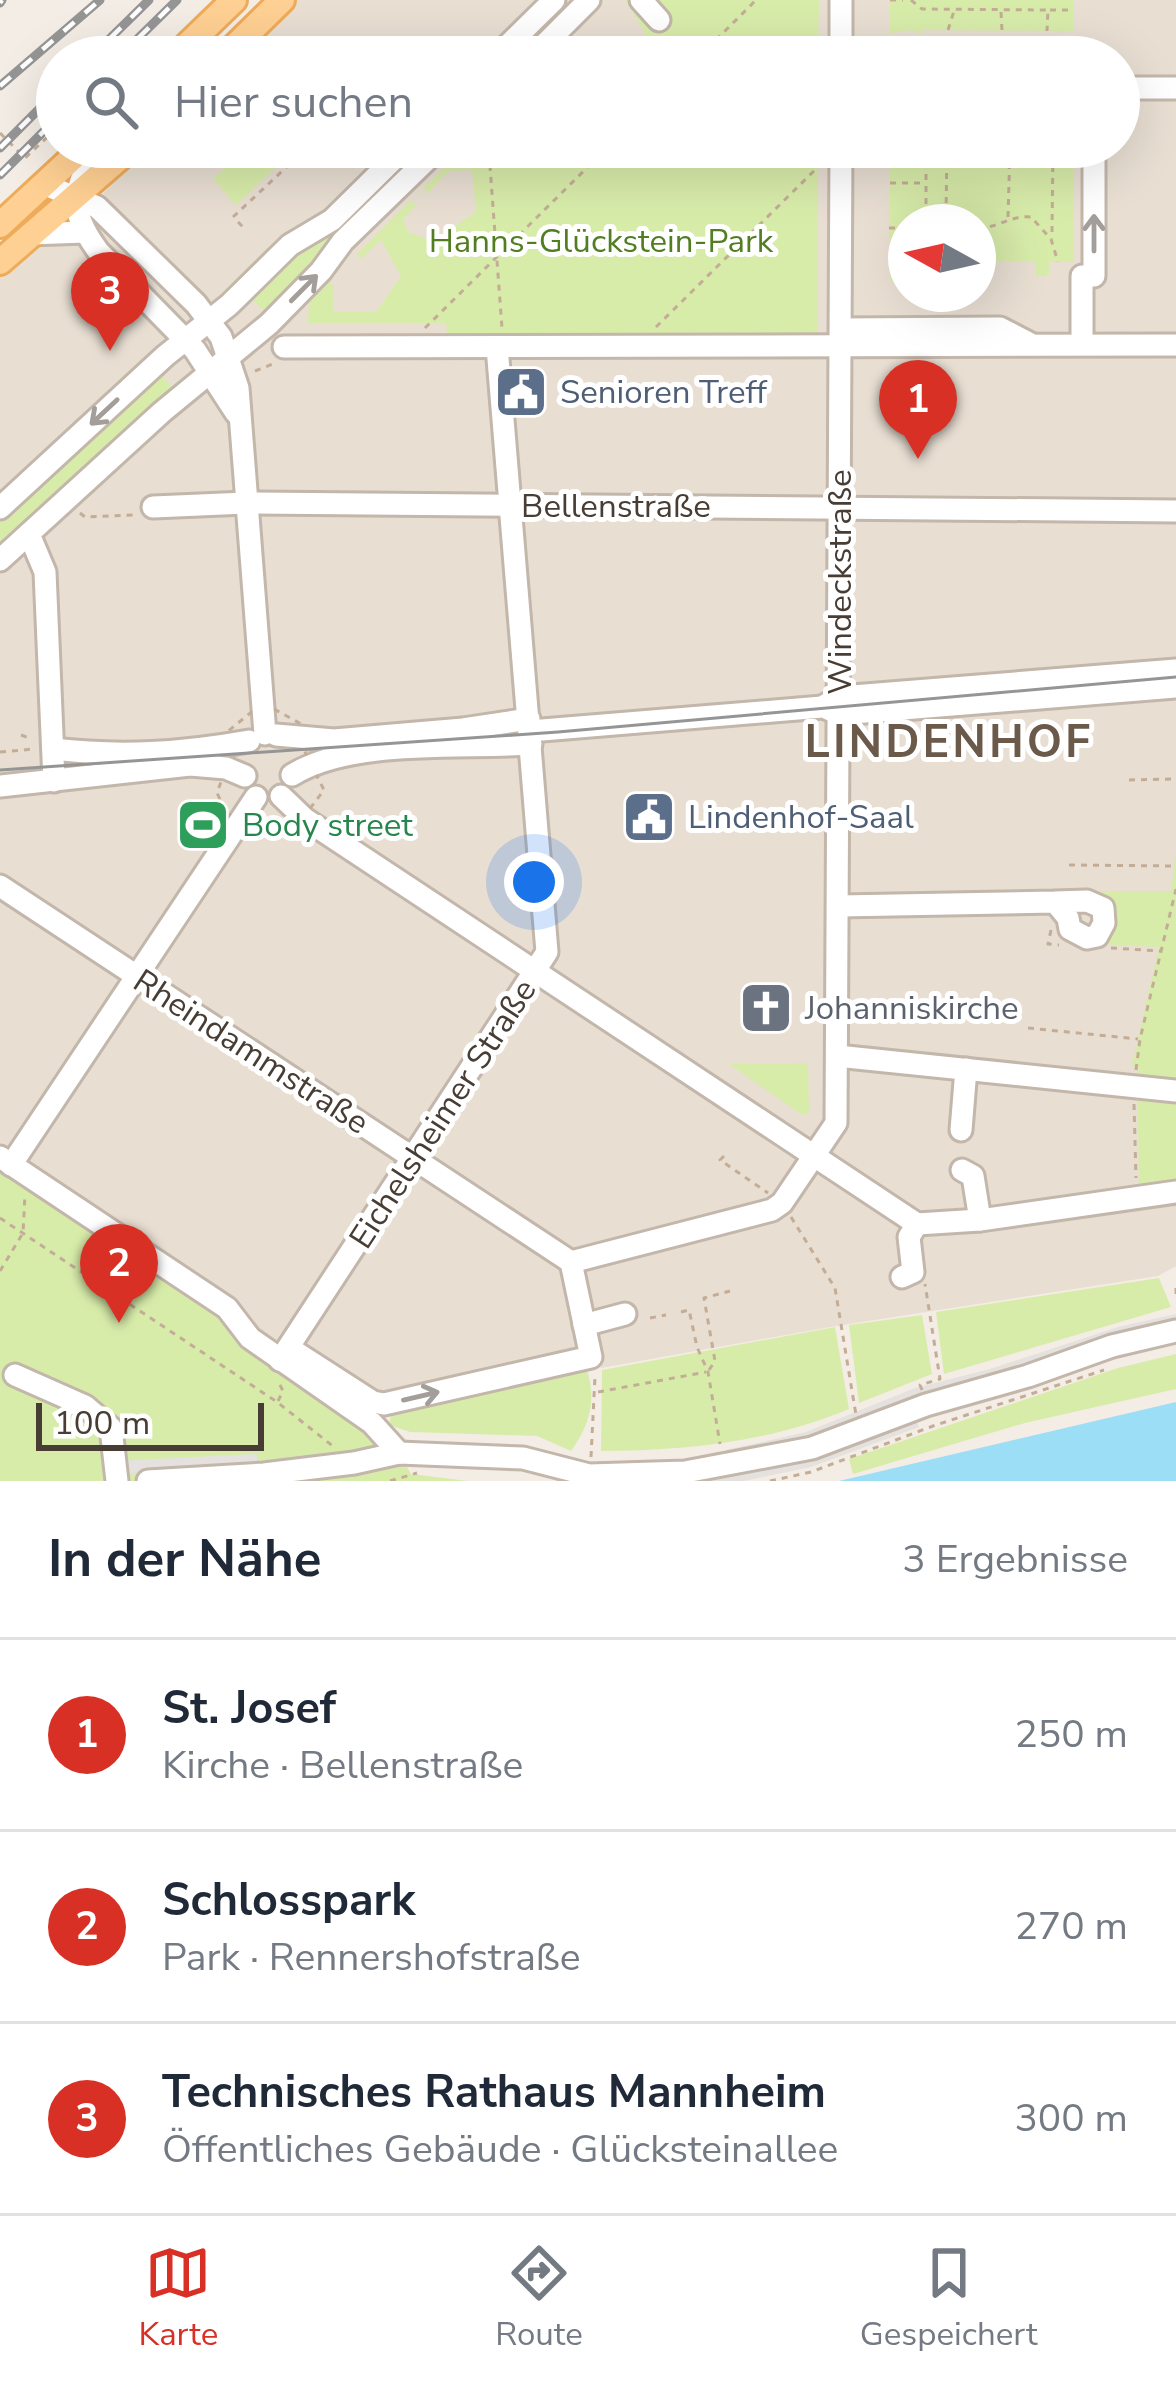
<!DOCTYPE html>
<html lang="de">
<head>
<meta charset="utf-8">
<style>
	:root { --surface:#fff; --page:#f2f2f3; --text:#1f2937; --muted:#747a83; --line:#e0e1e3; --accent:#d93025 }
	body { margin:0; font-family:"Nunito Sans",sans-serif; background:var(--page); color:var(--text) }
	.compass { position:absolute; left:888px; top:204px; width:108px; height:108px; border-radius:50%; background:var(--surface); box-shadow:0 12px 48px #0002; rotate:278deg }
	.scale { position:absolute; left:36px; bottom:30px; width:228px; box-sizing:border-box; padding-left:12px; border:6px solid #473d34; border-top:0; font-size:33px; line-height:42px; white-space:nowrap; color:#473d34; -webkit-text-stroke:9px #fff; paint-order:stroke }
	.you { position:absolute; left:534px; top:882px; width:42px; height:42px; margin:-30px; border:9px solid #fff; border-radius:50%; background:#1a73e8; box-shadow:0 0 0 18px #1a73e833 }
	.badge { display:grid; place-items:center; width:78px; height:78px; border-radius:50%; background:var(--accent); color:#fff; font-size:39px; font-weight:700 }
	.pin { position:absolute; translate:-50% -99px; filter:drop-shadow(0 3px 6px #0008) }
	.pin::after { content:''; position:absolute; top:63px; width:42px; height:36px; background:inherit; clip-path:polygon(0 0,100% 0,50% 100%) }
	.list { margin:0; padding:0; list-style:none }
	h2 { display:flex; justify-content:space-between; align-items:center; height:156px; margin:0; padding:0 48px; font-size:51px }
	h2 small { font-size:39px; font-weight:400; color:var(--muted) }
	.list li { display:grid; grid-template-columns:78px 1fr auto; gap:36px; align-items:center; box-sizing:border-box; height:192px; padding:0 48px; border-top:3px solid var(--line) }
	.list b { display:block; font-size:45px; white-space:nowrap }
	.list p { margin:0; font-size:39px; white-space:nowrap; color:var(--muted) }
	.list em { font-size:39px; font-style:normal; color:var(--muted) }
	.icon { flex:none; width:66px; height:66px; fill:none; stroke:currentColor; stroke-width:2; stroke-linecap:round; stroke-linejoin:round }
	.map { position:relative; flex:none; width:1176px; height:1481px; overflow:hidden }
	.search { position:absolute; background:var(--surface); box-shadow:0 12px 48px #0002; left:36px; right:36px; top:36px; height:132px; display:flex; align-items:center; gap:30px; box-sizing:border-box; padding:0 42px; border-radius:66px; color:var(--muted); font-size:45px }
	.sheet { height:732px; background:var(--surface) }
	nav { display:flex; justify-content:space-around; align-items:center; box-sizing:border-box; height:168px; border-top:3px solid var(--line); background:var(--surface); font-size:33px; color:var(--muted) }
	nav a { display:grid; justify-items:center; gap:6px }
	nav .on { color:var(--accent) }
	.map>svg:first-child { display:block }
</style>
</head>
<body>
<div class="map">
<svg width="1176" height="1481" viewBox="0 0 1176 1481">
	<rect width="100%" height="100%" fill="#f4ede5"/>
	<path fill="#e8ded2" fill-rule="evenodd" d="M297 0H1176V1266L1158 1276 836 1326 601 1368 598 1354 377 1413 399 1453 0 1157V262L30 234 65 233 148 147H1119V57H239ZM906 222H978V294H906Z"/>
	<g fill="#d8ecaa">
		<path d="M625 0H819L818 57H629L645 33Z"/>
		<path d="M890 0H1073V31L922 30 921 34 912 30 890 33Z"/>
		<path d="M247 147H274L285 159 236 205 213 179Z"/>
		<path d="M412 147H433L270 317 251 298Z"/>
		<path d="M499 147H818L817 336 447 334 446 323H308L309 302 329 281 334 286 333 312H376L401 276 381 240 361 259 357 254 411 200 416 205 403 219 408 232 432 241 476 212 472 170 449 171 428 193 423 188 457 155 493 152Z"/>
		<path d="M890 147H1074V262H1049V276H1036L1035 262H978V222H906V282H889Z"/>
		<path d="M159 372 176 392 0 551V515Z"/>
		<path d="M1176 853V1180L1139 1185 1137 1066 1132 1065 1159 947 1099 944V898L1102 891H1171Z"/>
		<path d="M808 1063 809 1112 802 1115 729 1064Z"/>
		<path d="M0 1157 227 1308 399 1453 411 1474 468 1481H0Z"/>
		<path d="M1159 1278 1171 1307 944 1374 936 1312Z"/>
		<path d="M922 1315 932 1374 859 1403 849 1325Z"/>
		<path d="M835 1327 849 1409C771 1442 685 1451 601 1451L602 1370Z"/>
		<path d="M1176 1354V1389L1025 1423 853 1474 849 1459 1118 1368Z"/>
		<path d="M587 1370C597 1401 589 1426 571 1451L537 1436 410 1432 389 1425 391 1415Z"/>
	</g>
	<g fill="#e4e1de">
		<path d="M1176 1314V1324L819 1438 727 1459 726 1450 806 1432 915 1388 990 1369 1118 1327Z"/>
		<path d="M915 1416 919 1427 811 1467 744 1481H655Z"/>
		<path d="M257 1454V1466L115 1474 114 1461Z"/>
	</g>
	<path fill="#9cdef6" d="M1176 1402V1481H839Z"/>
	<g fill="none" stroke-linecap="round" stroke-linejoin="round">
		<g stroke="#c3b6aa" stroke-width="27">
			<g id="minor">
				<path d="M641 0 659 20"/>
				<path d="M496 57 554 0"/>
				<path d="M532 57 589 0"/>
				<path d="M841 57V0"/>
				<path d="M1119 88H1176"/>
				<path d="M98 147C73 190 67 208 98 251L195 350 236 413"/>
				<path d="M44 184 97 207 196 304 221 337 238 388 265 734"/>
				<path d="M30 234 85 232"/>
				<path d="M841 329 1000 328 1029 343"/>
				<path d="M1082 344V276H1094V147"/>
				<path d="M284 347 1176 345"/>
				<path d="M153 507 246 503 1176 511"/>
				<path d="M0 508 165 356 229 305 290 245 332 220 406 147"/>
				<path d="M29 534 45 572 54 781"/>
				<path d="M0 560 162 412 269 324 321 271 343 241 440 147"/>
				<path d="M828 709 840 714 1176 687"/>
				<path d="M530 731 822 707 840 697 1176 670"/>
				<path d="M276 735 334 740 463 729 529 719"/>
				<path d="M53 749C122 757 181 753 249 741"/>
				<path d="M292 775C352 738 461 749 531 744"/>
				<path d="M0 786 190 765 226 768 245 776"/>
				<path d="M281 796 305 819 917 1224 980 1220 1176 1192"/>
				<path d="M0 886 571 1262 772 1210 782 1203 836 1123 841 147"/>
				<path d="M839 906 1055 902 1068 918 1070 929 1087 938 1097 936 1104 923 1103 908 1087 901 1055 902"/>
				<path d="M837 1056 1176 1091"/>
				<path d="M961 1130 966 1069"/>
				<path d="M0 1157 227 1308 250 1338 372 1423 399 1453"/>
				<path d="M11 1165 256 797"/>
				<path d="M962 1170 973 1176 980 1220"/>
				<path d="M902 1277 913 1272 909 1237 917 1224"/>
				<path d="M584 1325 625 1314"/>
				<path d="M280 1360 547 952 497 347"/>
				<path d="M280 1360 297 1353 373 1402 384 1404 591 1357 571 1262"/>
				<path d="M15 1375 85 1406 111 1428 117 1481"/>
				<path d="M148 1481 264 1474 354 1463 399 1453 523 1458 589 1475 685 1472 812 1448 926 1405 1028 1376 1112 1346 1176 1331"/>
			</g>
		</g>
		<g stroke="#eeab59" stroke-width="30">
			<g id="major">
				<path d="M175 57 234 0"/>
				<path d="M224 57 282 0"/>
				<path d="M0 225 84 147"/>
				<path d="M0 262 132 147"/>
			</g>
		</g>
		<g stroke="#c3ad97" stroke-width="3" stroke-dasharray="6 6" stroke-linecap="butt">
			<path d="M890 0H903"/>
			<path d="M911 0 922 9 1048 10 1047 31"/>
			<path d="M1050 10H1073"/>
			<path d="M1001 12 1002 31"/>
			<path d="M948 30 954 11"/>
			<path d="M269 57 280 47 290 57"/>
			<path d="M699 57 756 0"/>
			<path d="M0 133 25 158 57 128"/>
			<path d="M489 153 502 328"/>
			<path d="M890 183H924"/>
			<path d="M946 215 947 147"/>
			<path d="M926 216V164L1053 165"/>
			<path d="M233 217 293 161 280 147"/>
			<path d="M1008 217 1010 147"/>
			<path d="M238 222 246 230"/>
			<path d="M918 222C931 212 943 213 956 222"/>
			<path d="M889 228H906"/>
			<path d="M978 228C998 228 1011 215 1031 217L1051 239 1058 262"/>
			<path d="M1052 232 1053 147"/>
			<path d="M656 327 824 161"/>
			<path d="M425 328 608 147"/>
			<path d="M255 371 273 364"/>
			<path d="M80 513 85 517 135 515"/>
			<path d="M274 709 303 725 304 750 324 790 296 827 265 825 253 830 226 812 217 793 226 768 227 732 254 710Z"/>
			<path d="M21 735 32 739"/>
			<path d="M0 752 34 749"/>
			<path d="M1129 780 1176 779"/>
			<path d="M1069 865 1176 866"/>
			<path d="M1051 930 1048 944 1059 945"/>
			<path d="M1111 948 1161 951"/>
			<path d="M1028 1028 1138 1039"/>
			<path d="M1136 1070 1140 1039 1176 889"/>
			<path d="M1134 1104 1136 1178"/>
			<path d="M724 1156 720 1160 768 1193"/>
			<path d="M791 1217 835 1288 856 1415"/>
			<path d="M0 1218 277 1402 334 1447"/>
			<path d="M0 1271 23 1233 25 1195"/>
			<path d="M1176 1288V1295"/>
			<path d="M681 1312 689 1310 697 1347 708 1372 720 1444"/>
			<path d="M650 1318 666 1315"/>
			<path d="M709 1370 715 1361 704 1298 730 1291"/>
			<path d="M922 1390 920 1385 940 1379 925 1284"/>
			<path d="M598 1392 706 1372"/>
			<path d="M278 1401 283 1391 279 1383"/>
			<path d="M591 1457 595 1377"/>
			<path d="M390 1481 417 1473"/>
			<path d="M770 1481 811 1472 933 1426 1104 1370"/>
		</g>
		<use href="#minor" stroke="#fff" stroke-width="21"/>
		<use href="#major" stroke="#ffd093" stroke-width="24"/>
		<path stroke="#959595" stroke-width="3" d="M0 770 558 732 1176 677"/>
		<g stroke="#959595" stroke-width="9">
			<g id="rail">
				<path d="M0 3 2 0"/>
				<path d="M91 57 149 0"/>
				<path d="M119 57 177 0"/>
				<path d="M0 86 100 0"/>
				<path d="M0 148 57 91"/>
				<path d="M0 175 57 118"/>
			</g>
		</g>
		<use href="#rail" stroke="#fff" stroke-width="4.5" stroke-dasharray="14" stroke-linecap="butt"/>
	</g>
	<defs><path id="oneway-shaft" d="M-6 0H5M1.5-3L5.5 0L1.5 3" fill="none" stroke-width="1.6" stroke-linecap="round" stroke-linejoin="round" transform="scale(3)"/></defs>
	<g stroke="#a39e9a">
		<use href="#oneway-shaft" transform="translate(1094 233) rotate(-90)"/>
		<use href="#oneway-shaft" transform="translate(304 288) rotate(-45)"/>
		<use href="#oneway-shaft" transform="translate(104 412) rotate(137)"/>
		<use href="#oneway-shaft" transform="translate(421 1396) rotate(-13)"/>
	</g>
	<defs>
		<g id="civic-square" transform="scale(2.7)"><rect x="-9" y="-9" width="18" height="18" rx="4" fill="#5c6f8a" stroke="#fff"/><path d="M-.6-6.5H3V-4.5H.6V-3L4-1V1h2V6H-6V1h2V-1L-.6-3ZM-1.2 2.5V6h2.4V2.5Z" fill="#fff"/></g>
		<g id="stadium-square" transform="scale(2.7)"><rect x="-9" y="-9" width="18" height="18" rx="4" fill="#2e9e5b" stroke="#fff"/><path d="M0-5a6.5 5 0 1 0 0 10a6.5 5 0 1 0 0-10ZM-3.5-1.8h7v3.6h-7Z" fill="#fff"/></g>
		<g id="church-square" transform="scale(2.7)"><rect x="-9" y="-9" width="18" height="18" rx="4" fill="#6b7280" stroke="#fff"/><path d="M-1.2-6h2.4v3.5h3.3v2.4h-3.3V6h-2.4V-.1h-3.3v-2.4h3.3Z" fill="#fff"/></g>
	</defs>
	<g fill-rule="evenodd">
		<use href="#civic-square" x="521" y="392"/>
		<use href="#civic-square" x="649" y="817"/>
		<use href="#stadium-square" x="203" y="825"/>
		<use href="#church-square" x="766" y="1008"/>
	</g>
	<g text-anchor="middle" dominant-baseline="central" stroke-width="10" stroke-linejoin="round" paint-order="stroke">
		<g font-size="33" fill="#527e22" stroke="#fff">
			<text x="601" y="241">Hanns-Glückstein-Park</text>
		</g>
		<g font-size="33" fill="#4e5e75" stroke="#fff" text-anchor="start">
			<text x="560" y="392">Senioren Treff</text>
			<text x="688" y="817">Lindenhof-Saal</text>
		</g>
		<g font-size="33" fill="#473d34" stroke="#fff">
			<text x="616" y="506">Bellenstraße</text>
			<text transform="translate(840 582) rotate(-90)">Windeckstraße</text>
			<text transform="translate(251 1052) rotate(33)">Rheindammstraße</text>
			<text transform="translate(443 1114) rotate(-57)">Eichelsheimer Straße</text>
		</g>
		<g font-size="33" fill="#27864d" stroke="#fff" text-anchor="start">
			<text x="242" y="825">Body street</text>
		</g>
		<g font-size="33" fill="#5b616d" stroke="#fff" text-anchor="start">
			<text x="805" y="1008">Johanniskirche</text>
		</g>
		<g font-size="45" font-weight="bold" letter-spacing="3" fill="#6b594a" stroke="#fff">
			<text x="949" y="742">LINDENHOF</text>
		</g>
	</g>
</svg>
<svg class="compass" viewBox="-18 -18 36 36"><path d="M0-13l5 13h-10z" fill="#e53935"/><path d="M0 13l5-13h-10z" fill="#747a83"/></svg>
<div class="scale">100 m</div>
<div class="you"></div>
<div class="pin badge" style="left:918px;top:459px">1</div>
<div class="pin badge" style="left:119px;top:1323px">2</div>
<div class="pin badge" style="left:110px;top:351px">3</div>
<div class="search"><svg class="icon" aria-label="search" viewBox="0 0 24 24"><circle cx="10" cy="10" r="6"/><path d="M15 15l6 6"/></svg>Hier suchen</div>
</div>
<section class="sheet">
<h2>In der Nähe<small>3 Ergebnisse</small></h2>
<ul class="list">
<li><span class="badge">1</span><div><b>St. Josef</b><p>Kirche · Bellenstraße</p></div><em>250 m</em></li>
<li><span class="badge">2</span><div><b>Schlosspark</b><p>Park · Rennershofstraße</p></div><em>270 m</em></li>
<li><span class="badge">3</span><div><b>Technisches Rathaus Mannheim</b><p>Öffentliches Gebäude · Glücksteinallee</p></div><em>300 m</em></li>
</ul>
</section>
<nav>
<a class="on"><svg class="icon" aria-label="map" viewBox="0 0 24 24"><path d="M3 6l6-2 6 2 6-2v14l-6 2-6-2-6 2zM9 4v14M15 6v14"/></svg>Karte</a>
<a><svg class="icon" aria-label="directions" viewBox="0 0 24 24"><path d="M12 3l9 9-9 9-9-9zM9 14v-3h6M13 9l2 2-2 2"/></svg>Route</a>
<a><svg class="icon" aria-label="saved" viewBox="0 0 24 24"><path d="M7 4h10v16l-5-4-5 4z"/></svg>Gespeichert</a>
</nav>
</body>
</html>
